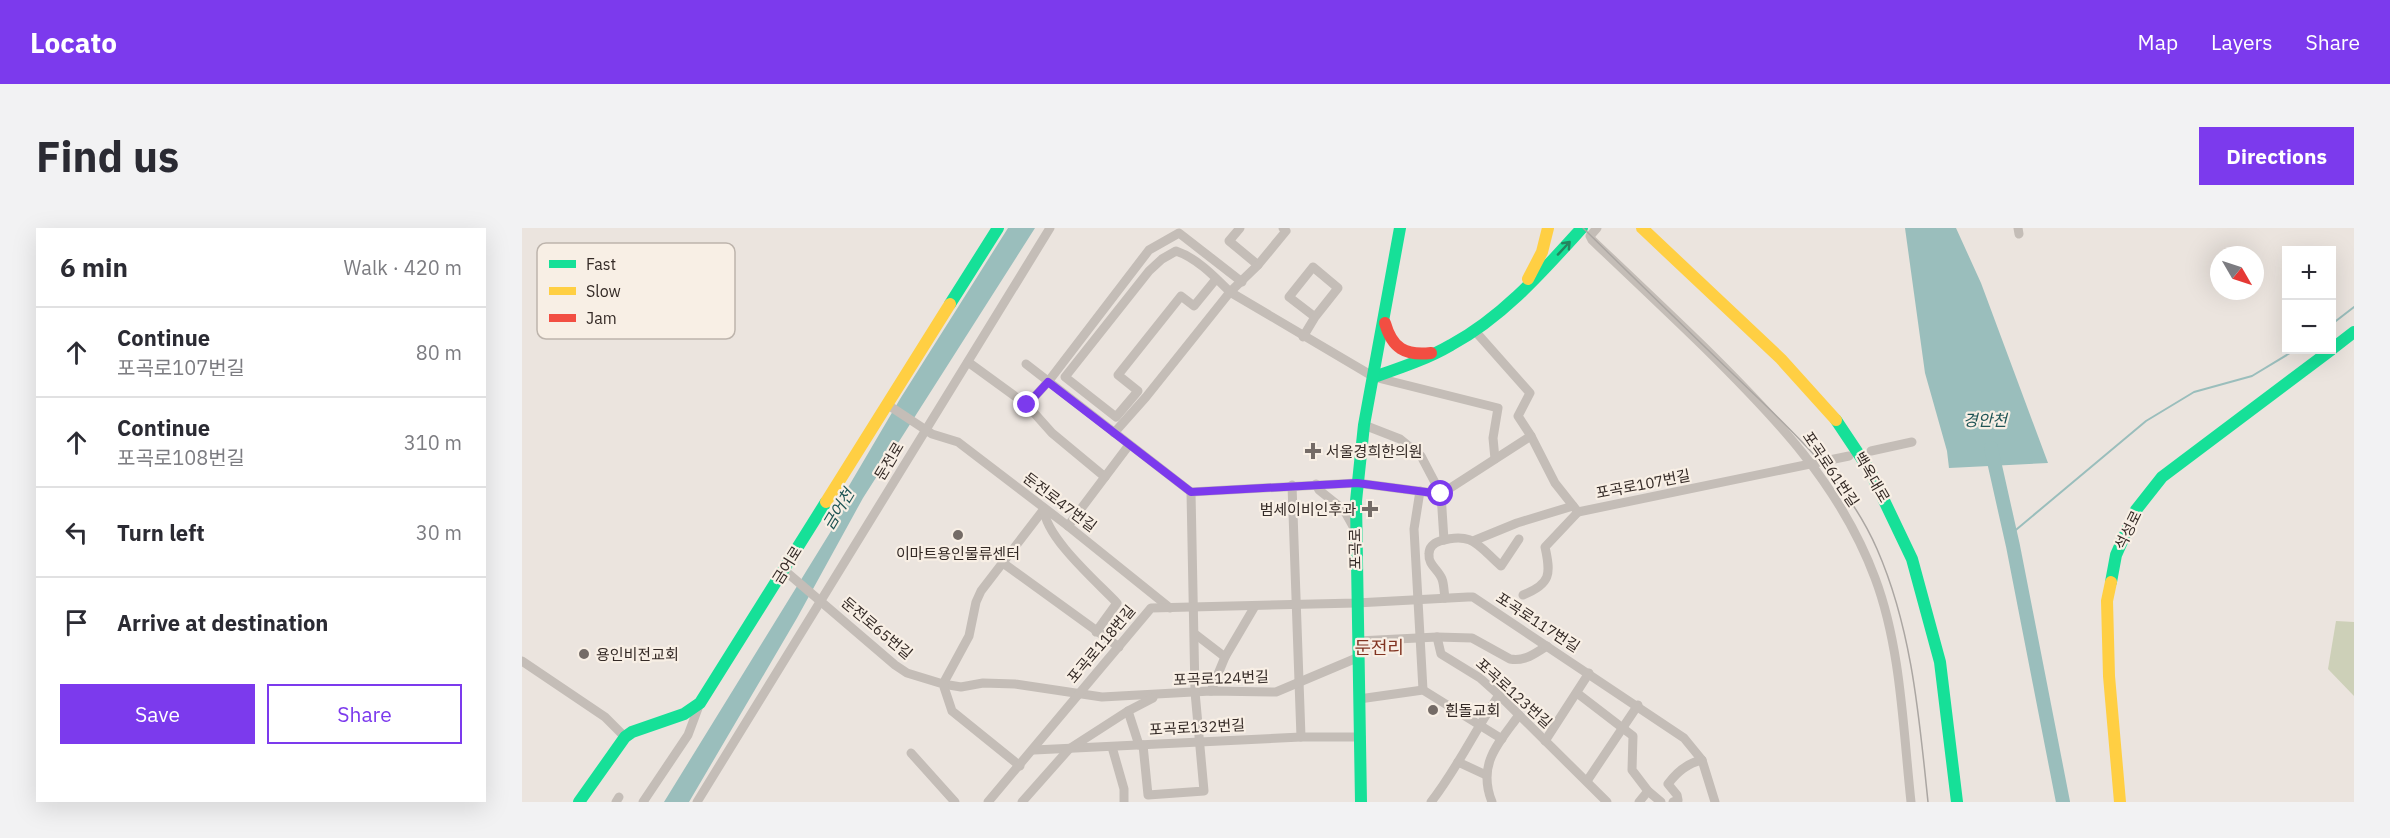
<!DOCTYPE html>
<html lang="en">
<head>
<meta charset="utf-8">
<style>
	:root { --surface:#fff; --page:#f2f2f3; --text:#2b2b33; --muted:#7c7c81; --line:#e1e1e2; --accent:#7c3aed }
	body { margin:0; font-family:"IBM Plex Sans","Noto Sans KR",sans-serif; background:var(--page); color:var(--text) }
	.controls { position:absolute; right:18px; top:18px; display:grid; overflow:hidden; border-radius:0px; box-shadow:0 6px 24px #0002 }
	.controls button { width:54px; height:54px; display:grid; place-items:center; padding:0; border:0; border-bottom:2px solid var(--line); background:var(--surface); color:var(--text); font:30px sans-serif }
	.compass { position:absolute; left:1688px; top:18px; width:54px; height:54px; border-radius:50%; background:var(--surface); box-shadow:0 6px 24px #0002; rotate:129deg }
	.stop { position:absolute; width:18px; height:18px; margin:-14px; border:4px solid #7c3aed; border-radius:50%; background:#fff }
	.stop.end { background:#7c3aed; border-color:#fff; box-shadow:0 2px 6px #0008 }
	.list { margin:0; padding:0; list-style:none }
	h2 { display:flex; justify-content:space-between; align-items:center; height:78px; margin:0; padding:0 24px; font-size:26px }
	h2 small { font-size:20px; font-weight:400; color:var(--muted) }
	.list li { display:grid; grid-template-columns:39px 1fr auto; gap:18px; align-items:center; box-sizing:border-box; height:90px; padding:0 24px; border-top:2px solid var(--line) }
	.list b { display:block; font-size:22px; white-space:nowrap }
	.list p { margin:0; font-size:20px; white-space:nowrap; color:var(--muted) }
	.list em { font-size:20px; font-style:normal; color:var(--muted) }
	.actions { display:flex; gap:12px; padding:18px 24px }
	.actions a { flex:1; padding:14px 0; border:2px solid var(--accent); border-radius:0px; text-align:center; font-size:21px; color:var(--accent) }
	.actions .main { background:var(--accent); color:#fff }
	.icon { flex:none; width:33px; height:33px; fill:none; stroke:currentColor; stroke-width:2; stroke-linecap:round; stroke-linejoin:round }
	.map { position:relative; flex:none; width:1832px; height:574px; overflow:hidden; border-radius:0px }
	header { display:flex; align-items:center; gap:36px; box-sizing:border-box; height:84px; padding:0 30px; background:var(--accent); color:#fff }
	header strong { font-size:28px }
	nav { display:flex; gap:33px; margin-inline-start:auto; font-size:21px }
	.intro { display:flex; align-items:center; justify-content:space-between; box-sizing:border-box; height:144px; padding:0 36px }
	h1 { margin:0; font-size:42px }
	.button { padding:15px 27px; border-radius:0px; background:var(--accent); color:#fff; font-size:21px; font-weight:700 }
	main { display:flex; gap:36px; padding:0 36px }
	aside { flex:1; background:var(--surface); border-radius:0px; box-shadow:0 6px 24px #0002 }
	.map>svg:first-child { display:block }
</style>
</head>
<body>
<header>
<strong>Locato</strong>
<nav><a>Map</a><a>Layers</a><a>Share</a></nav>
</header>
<div class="intro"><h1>Find us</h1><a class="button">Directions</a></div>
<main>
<aside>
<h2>6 min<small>Walk · 420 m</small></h2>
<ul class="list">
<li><svg class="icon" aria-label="ahead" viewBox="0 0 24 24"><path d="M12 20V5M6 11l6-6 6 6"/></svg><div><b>Continue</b><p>포곡로107번길</p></div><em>80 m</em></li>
<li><svg class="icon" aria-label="ahead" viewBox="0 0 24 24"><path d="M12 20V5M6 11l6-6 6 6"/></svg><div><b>Continue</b><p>포곡로108번길</p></div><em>310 m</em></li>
<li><svg class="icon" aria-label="left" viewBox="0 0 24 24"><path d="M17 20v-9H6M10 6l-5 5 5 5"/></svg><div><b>Turn left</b></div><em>30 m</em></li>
<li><svg class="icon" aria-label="arrive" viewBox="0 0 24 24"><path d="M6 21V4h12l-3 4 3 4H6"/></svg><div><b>Arrive at destination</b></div></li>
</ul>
<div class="actions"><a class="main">Save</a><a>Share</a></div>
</aside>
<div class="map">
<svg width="1832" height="574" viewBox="0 0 1832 574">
	<rect width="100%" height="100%" fill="#ebe4de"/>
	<path fill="#cdd0b8" d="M1814 393 1832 394V468L1806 441Z"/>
	<g fill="#9abebc">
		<path d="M486 0H513L341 270 275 390 167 574H142L309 303 311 285 378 171Z"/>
		<path d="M1383 0H1434L1459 55 1526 235 1427 240 1425 223 1403 145Z"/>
	</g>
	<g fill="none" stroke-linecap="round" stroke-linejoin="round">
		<g stroke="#9abebc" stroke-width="2">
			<path d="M1810 96 1832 79"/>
			<path d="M1489 306 1624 193 1672 164 1730 148 1773 122"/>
		</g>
		<path stroke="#9abebc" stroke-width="14" d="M1469 220 1491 318 1541 574"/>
		<g stroke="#c4bdb7" stroke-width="9">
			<path d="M718 0 707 13 736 37"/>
			<path d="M1075 0 1068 8 1070 12C1108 48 1145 83 1182 119 1252 188 1318 256 1353 350 1379 419 1381 501 1389 574"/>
			<path d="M1496 0 1497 6"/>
			<path d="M694 51 672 78 659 68 596 147 616 163 594 189 543 149 627 43 640 31 654 23C675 30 693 49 708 64L736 37 764 3 761 0"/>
			<path d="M953 103 1008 165 996 188 1009 208"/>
			<path d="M781 109 793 89 816 60 791 39 767 69 793 89"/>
			<path d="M446 134 505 177 530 205 583 249"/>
			<path d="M504 136 669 264 835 255 919 266 1009 208 1033 255 1056 284 1327 228"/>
			<path d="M366 177 410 206 436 214 546 298 648 380"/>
			<path d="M505 177 526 154 627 22 657 5 720 54"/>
			<path d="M842 197 878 211 899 228 919 266 922 312"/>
			<path d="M592 205 624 169 708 64 852 149 976 180 971 210 973 231"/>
			<path d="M1349 223 1390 214"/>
			<path d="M794 256 797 262 822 282 832 300"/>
			<path d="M770 257 779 509"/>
			<path d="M898 263 892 301 901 462"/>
			<path d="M522 281 459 363 454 374 447 408 421 456 439 459 461 455 493 456 580 469 689 463 754 464 837 429"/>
			<path d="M522 281C523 309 575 354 595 375L574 404"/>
			<path d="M546 298 607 217"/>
			<path d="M951 313 995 295 1051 278"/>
			<path d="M481 335 597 419"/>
			<path d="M262 342 373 437 385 445 421 456 430 483 498 538"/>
			<path d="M1001 367C1029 356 1029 346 1023 319L1056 284"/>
			<path d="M923 370C922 364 922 356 920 351 916 341 906 337 907 326 907 319 912 315 918 313 951 303 956 318 979 338L997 311"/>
			<path d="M673 406 703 429"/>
			<path d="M915 409 950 410 988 431C1003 434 1013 425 1025 418"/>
			<path d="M836 413 915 409 919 426 958 450 977 467 1085 574"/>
			<path d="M0 433 83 489 103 509"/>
			<path d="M689 463 703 429 733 378"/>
			<path d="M1055 465 1111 508 1110 542 1126 563 1139 574"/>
			<path d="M837 471 901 462 980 511"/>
			<path d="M606 483 617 517"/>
			<path d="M1023 513 1067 445"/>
			<path d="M621 517 626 567 682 563 673 464 669 264"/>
			<path d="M590 519 602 561V574"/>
			<path d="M512 522 779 509H839"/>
			<path d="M389 525 433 574"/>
			<path d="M936 534 964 547"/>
			<path d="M1065 553 1116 477"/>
			<path d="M94 574 97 569"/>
			<path d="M121 574 166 507 178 475"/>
			<path d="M175 574 528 0"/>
			<path d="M466 574 629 380 834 375 946 369H951L1162 510 1180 532 1193 574"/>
			<path d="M500 574 547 521 606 483 631 470"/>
			<path d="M909 574C935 541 953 502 977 467"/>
			<path d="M970 574C955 536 976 516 997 487"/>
			<path d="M1117 574 1126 563"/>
			<path d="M1151 574 1156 572 1155 567 1146 556C1154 545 1166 535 1180 532"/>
		</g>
		<g stroke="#16e098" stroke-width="12">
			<path d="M428 76 476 0"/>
			<path d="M1810 121 1832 104"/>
			<path d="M852 149C878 140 905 131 929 117 981 89 1021 43 1060 0"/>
			<path d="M1314 192 1348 243 1390 331 1418 434 1435 574"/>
			<path d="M1589 354 1594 327 1614 282 1640 249 1809 122"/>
			<path d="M57 574 103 509 110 504 162 486 178 475 304 274"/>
			<path d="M839 574 834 273 842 197 878 0"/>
		</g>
		<g stroke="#ffcf43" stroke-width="12">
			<path d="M1120 0 1259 131 1314 192"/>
			<path d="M1006 51 1020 24 1026 0"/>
			<path d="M304 274 428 76"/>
			<path d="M1589 354 1585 373 1587 448 1598 574"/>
		</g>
		<path stroke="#f24e42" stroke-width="12" d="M863 95C870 120 883 128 909 125"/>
		<path stroke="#aba6a2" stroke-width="1.5" d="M1061 0C1111 49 1161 98 1211 146 1266 199 1324 250 1355 321 1390 401 1397 488 1406 574"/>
	</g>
	<defs><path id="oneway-shaft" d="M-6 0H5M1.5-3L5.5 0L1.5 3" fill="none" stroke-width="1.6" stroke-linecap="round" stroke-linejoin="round" transform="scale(1.5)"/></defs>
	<use stroke="#25855f" href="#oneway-shaft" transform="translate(1042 20) rotate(-47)"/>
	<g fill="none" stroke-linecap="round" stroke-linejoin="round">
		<path stroke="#7c3aed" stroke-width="8" d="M505 177 526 154 669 264 835 255 919 266"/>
	</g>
	<g fill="#746b66" stroke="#f8efe5" stroke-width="2">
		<path d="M788 214h6v6h6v6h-6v6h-6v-6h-6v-6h6z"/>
		<path d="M845 272h6v6h6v6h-6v6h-6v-6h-6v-6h6z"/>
		<circle cx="436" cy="307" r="6"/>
		<circle cx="62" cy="426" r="6"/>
		<circle cx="911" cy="482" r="6"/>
	</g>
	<g text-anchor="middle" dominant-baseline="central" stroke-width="4.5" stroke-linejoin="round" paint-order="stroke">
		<g font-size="15" fill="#342a26" stroke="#f8efe5" text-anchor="start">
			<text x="804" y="223">서울경희한의원</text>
			<text x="834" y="281" text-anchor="end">범세이비인후과</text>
			<text x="436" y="325" text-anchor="middle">이마트용인물류센터</text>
			<text x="74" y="426">용인비전교회</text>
			<text x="923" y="482">흰돌교회</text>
		</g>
		<g font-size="15" fill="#342a26" stroke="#f8efe5">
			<text transform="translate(367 233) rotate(-59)">둔전로</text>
			<text transform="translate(1309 241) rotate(56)">포곡로61번길</text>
			<text transform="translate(1350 249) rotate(60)">백옥대로</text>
			<text transform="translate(1121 256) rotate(-11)">포곡로107번길</text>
			<text transform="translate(538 274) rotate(37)">둔전로47번길</text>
			<text transform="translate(1606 302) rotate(-64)">석성로</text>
			<text transform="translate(833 321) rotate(-91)">포곡로</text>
			<text transform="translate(265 337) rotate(-58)">금어로</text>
			<text transform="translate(1016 394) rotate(33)">포곡로117번길</text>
			<text transform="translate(355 400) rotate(40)">둔전로65번길</text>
			<text transform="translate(579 416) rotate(-50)">포곡로118번길</text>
			<text transform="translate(699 450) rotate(-2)">포곡로124번길</text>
			<text transform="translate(992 465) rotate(42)">포곡로123번길</text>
			<text transform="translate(675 499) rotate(-3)">포곡로132번길</text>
		</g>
		<g font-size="16" font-style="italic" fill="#1d5354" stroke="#f8efe5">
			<text x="1463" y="192">경안천</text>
			<text transform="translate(316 281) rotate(-59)">금어천</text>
		</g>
		<g font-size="18" fill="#813421" stroke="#f8efe5">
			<text x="857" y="419">둔전리</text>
		</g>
	</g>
	<rect x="15" y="15" width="198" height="96" rx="9" fill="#f8efe5" stroke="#bdb4ac" stroke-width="1.5"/>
	<rect x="27" y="32" width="27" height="8" fill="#16e098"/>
	<rect x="27" y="59" width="27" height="8" fill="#ffcf43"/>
	<rect x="27" y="86" width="27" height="8" fill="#f24e42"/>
	<g font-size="16" fill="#342a26">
		<text x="64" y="42">Fast</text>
		<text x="64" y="69">Slow</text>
		<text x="64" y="96">Jam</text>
	</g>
</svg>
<div class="controls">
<button>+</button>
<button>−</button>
</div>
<svg class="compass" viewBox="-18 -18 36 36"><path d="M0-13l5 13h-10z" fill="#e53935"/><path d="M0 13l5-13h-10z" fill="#7c7c81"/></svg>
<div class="stop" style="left:919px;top:266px"></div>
<div class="stop end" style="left:505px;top:177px"></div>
</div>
</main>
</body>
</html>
